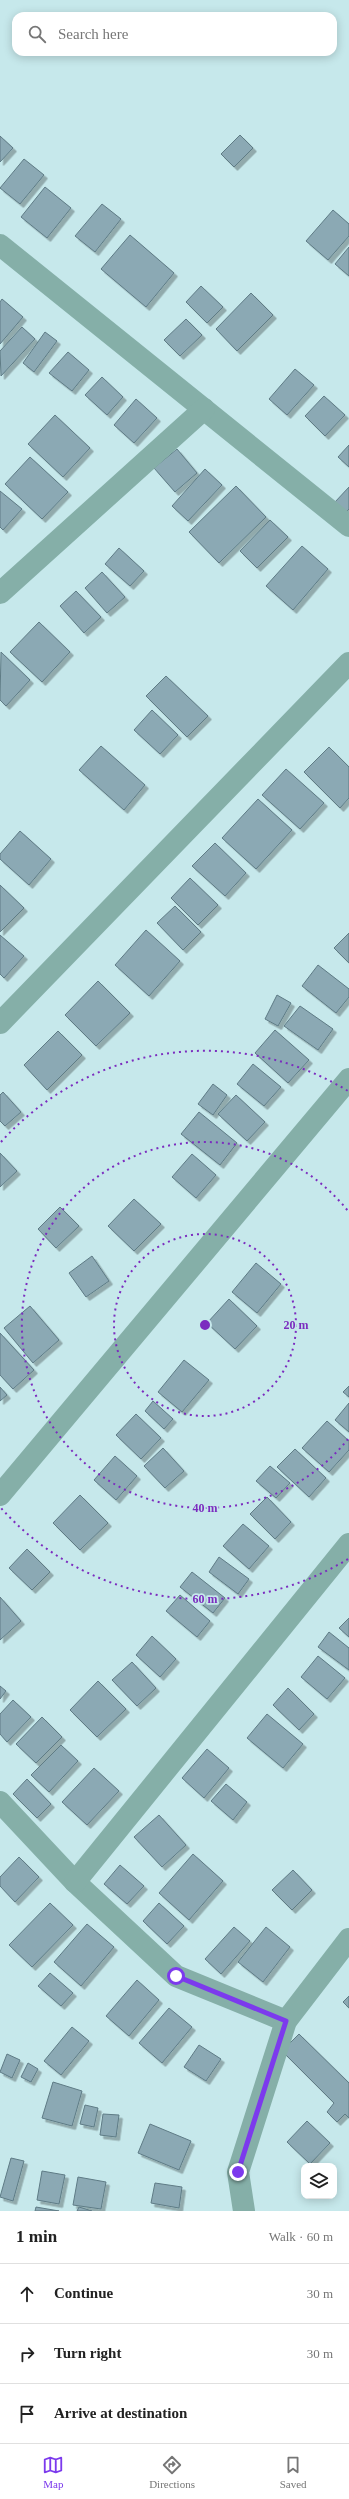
<!DOCTYPE html>
<html lang="en">
<head>
<meta charset="utf-8">
<style>
	:root { --surface:#fff; --page:#f6f6f6; --text:#222; --muted:#767676; --line:#e0e0e0; --accent:#7c3aed }
	body { margin:0; font-family:Georgia,serif; background:var(--page); color:var(--text) }
	.controls { position:absolute; right:12px; bottom:12px; display:grid; overflow:hidden; border-radius:8px; box-shadow:0 2px 10px #0003 }
	.controls button { width:36px; height:36px; display:grid; place-items:center; padding:0; border:0; border-bottom:1px solid var(--line); background:var(--surface); color:var(--text); font:20px sans-serif }
	.stop { position:absolute; width:12px; height:12px; margin:-9px; border:3px solid #7c3aed; border-radius:50%; background:#fff }
	.stop.end { background:#7c3aed; border-color:#fff; box-shadow:0 1px 4px #0008 }
	.list { margin:0; padding:0; list-style:none }
	h2 { display:flex; justify-content:space-between; align-items:center; height:52px; margin:0; padding:0 16px; font-size:17px }
	h2 small { font-size:13px; font-weight:400; color:var(--muted) }
	.list li { display:grid; grid-template-columns:26px 1fr auto; gap:12px; align-items:center; box-sizing:border-box; height:60px; padding:0 16px; border-top:1px solid var(--line) }
	.list b { display:block; font-size:15px; white-space:nowrap }
	.list em { font-size:13px; font-style:normal; color:var(--muted) }
	.icon { flex:none; width:22px; height:22px; fill:none; stroke:currentColor; stroke-width:2; stroke-linecap:round; stroke-linejoin:round }
	.map { position:relative; flex:none; width:349px; height:2211px; overflow:hidden }
	.search { position:absolute; background:var(--surface); box-shadow:0 2px 10px #0003; left:12px; right:12px; top:12px; height:44px; display:flex; align-items:center; gap:10px; box-sizing:border-box; padding:0 14px; border-radius:12px; color:var(--muted); font-size:15px }
	.sheet { height:232px; background:var(--surface) }
	nav { display:flex; justify-content:space-around; align-items:center; box-sizing:border-box; height:56px; border-top:1px solid var(--line); background:var(--surface); font-size:11px; color:var(--muted) }
	nav a { display:grid; justify-items:center; gap:2px }
	nav .on { color:var(--accent) }
	.map>svg:first-child { display:block }
</style>
</head>
<body>
<div class="map">
<svg width="349" height="2211" viewBox="0 0 349 2211">
	<defs>
		<filter id="shadow"><feDropShadow dx="3.5" dy="3.5" stdDeviation="0" flood-color="#0004"/></filter>
	</defs>
	<rect width="100%" height="100%" fill="#c6e8eb"/>
	<g fill="#8ba9b4" stroke="#5e7b85" filter="url(#shadow)">
		<path d="M240 135 253 148 234 167 221 154Z"/>
		<path d="M0 136 13 148 0 162Z"/>
		<path d="M24 159 44 175 20 204 0 188Z"/>
		<path d="M45 187 71 208 47 238 21 217Z"/>
		<path d="M102 204 121 219 95 252 75 236Z"/>
		<path d="M333 210 349 224V236L328 260 306 241Z"/>
		<path d="M130 235 174 273 146 307 101 269Z"/>
		<path d="M349 247V276L335 264Z"/>
		<path d="M201 286 223 307 207 323 186 302Z"/>
		<path d="M251 293 273 315 237 351 216 329Z"/>
		<path d="M2 299 23 317 0 344V302Z"/>
		<path d="M186 319 202 335 180 356 164 340Z"/>
		<path d="M22 327 35 339 1 376 0 351Z"/>
		<path d="M45 332 57 341 34 372 23 363Z"/>
		<path d="M68 352 89 370 72 391 49 373Z"/>
		<path d="M295 369 314 385 287 415 269 399Z"/>
		<path d="M102 377 123 397 107 415 85 395Z"/>
		<path d="M324 396 345 415 325 436 305 416Z"/>
		<path d="M136 399 157 418 134 443 114 425Z"/>
		<path d="M55 415 90 448 63 477 28 444Z"/>
		<path d="M349 445V467L338 457Z"/>
		<path d="M177 449 197 473 175 492 154 468Z"/>
		<path d="M30 457 68 492 42 519 5 484Z"/>
		<path d="M205 469 222 485 188 521 172 506Z"/>
		<path d="M236 486 266 517 219 563 189 532Z"/>
		<path d="M349 487V509L346 512 335 502Z"/>
		<path d="M0 491 22 509 3 530 0 527Z"/>
		<path d="M270 520 288 537 257 568 240 551Z"/>
		<path d="M302 546 328 569 293 610 266 586Z"/>
		<path d="M119 548 144 571 130 586 105 564Z"/>
		<path d="M102 572 125 597 107 613 85 588Z"/>
		<path d="M76 591 101 617 84 633 60 606Z"/>
		<path d="M39 622 70 652 42 682 10 652Z"/>
		<path d="M1 652 30 680 6 706 0 700Z"/>
		<path d="M166 676 208 716 187 737 146 696Z"/>
		<path d="M152 710 178 735 160 754 134 730Z"/>
		<path d="M101 746 145 785 124 810 79 770Z"/>
		<path d="M329 747 349 767V798L340 808 304 772Z"/>
		<path d="M286 769 324 803 300 829 262 795Z"/>
		<path d="M258 799 292 830 256 869 222 838Z"/>
		<path d="M20 831 51 859 29 885 0 859V854Z"/>
		<path d="M215 843 246 873 225 896 192 866Z"/>
		<path d="M190 878 218 905 198 925 171 898Z"/>
		<path d="M0 885 24 908 0 932Z"/>
		<path d="M175 906 201 932 183 950 157 923Z"/>
		<path d="M146 930 180 961 149 996 115 965Z"/>
		<path d="M349 933V963L334 948Z"/>
		<path d="M0 935 24 956 4 978 0 974Z"/>
		<path d="M318 965 349 989V997L336 1013 302 986Z"/>
		<path d="M98 981 130 1013 96 1046 65 1015Z"/>
		<path d="M277 995 291 1003 278 1026 265 1019Z"/>
		<path d="M300 1006 333 1029 318 1050 284 1026Z"/>
		<path d="M275 1030 309 1060 288 1083 255 1053Z"/>
		<path d="M58 1031 82 1055 47 1090 24 1065Z"/>
		<path d="M253 1064 281 1087 264 1106 237 1084Z"/>
		<path d="M213 1084 227 1095 213 1115 198 1104Z"/>
		<path d="M3 1092 21 1112 5 1126 0 1121V1095Z"/>
		<path d="M236 1095 265 1122 247 1141 218 1114Z"/>
		<path d="M199 1112 237 1143 220 1165 181 1134Z"/>
		<path d="M0 1153 17 1171 0 1187Z"/>
		<path d="M192 1154 216 1175 196 1198 172 1177Z"/>
		<path d="M134 1199 161 1224 134 1251 108 1226Z"/>
		<path d="M60 1207 79 1226 56 1248 38 1229Z"/>
		<path d="M92 1256 109 1281 86 1297 69 1273Z"/>
		<path d="M256 1263 281 1284 257 1313 232 1292Z"/>
		<path d="M229 1299 257 1326 235 1349 207 1323Z"/>
		<path d="M30 1306 59 1340 33 1363 4 1328Z"/>
		<path d="M0 1333 34 1370 13 1389 0 1375Z"/>
		<path d="M184 1360 209 1380 182 1412 158 1392Z"/>
		<path d="M349 1386V1397L343 1392Z"/>
		<path d="M0 1387 7 1395 0 1401Z"/>
		<path d="M153 1401 173 1419 164 1429 145 1411Z"/>
		<path d="M349 1403V1432L335 1420Z"/>
		<path d="M136 1414 161 1438 141 1459 116 1435Z"/>
		<path d="M327 1421 349 1441V1450L329 1472 302 1448Z"/>
		<path d="M163 1448 184 1471 165 1488 144 1466Z"/>
		<path d="M295 1449 326 1478 309 1497 277 1467Z"/>
		<path d="M115 1456 137 1476 116 1500 94 1480Z"/>
		<path d="M270 1466 290 1483 276 1498 256 1481Z"/>
		<path d="M80 1495 108 1523 80 1550 53 1523Z"/>
		<path d="M267 1497 291 1522 275 1539 250 1514Z"/>
		<path d="M243 1524 269 1546 249 1569 223 1546Z"/>
		<path d="M27 1549 50 1572 32 1590 9 1568Z"/>
		<path d="M219 1557 249 1579 238 1594 209 1572Z"/>
		<path d="M192 1572 225 1598 213 1613 180 1587Z"/>
		<path d="M180 1595 210 1621 197 1637 166 1611Z"/>
		<path d="M0 1597 21 1621 0 1640Z"/>
		<path d="M349 1618V1637L339 1628Z"/>
		<path d="M329 1632 349 1648V1670L318 1647Z"/>
		<path d="M152 1636 176 1659 160 1677 136 1655Z"/>
		<path d="M318 1656 345 1678 327 1699 301 1677Z"/>
		<path d="M132 1662 156 1688 137 1706 112 1680Z"/>
		<path d="M98 1681 126 1709 97 1737 70 1710Z"/>
		<path d="M0 1686 6 1691 0 1699Z"/>
		<path d="M288 1688 314 1714 299 1730 273 1705Z"/>
		<path d="M13 1700 31 1717 7 1742 0 1734V1714Z"/>
		<path d="M267 1714 303 1744 283 1768 247 1738Z"/>
		<path d="M42 1717 62 1737 36 1763 16 1744Z"/>
		<path d="M61 1745 78 1761 49 1792 31 1775Z"/>
		<path d="M207 1749 229 1768 204 1798 182 1778Z"/>
		<path d="M94 1768 119 1791 87 1825 62 1802Z"/>
		<path d="M27 1779 51 1804 37 1818 13 1794Z"/>
		<path d="M226 1784 247 1802 233 1820 211 1801Z"/>
		<path d="M159 1815 186 1845 162 1867 134 1837Z"/>
		<path d="M193 1854 223 1881 189 1920 159 1893Z"/>
		<path d="M19 1857 39 1877 15 1902 0 1886V1877Z"/>
		<path d="M120 1865 144 1886 127 1904 104 1884Z"/>
		<path d="M293 1870 312 1890 292 1910 272 1890Z"/>
		<path d="M50 1903 73 1925 32 1967 9 1945Z"/>
		<path d="M159 1903 184 1926 167 1944 143 1921Z"/>
		<path d="M87 1924 114 1947 81 1986 54 1962Z"/>
		<path d="M234 1927 250 1941 221 1974 205 1959Z"/>
		<path d="M266 1927 290 1947 263 1982 238 1962Z"/>
		<path d="M50 1973 73 1993 61 2006 38 1986Z"/>
		<path d="M137 1980 159 2000 129 2036 106 2016Z"/>
		<path d="M349 1996V2008L343 2002Z"/>
		<path d="M169 2008 192 2027 162 2063 139 2043Z"/>
		<path d="M72 2027 89 2041 61 2075 44 2061Z"/>
		<path d="M299 2034 349 2083V2118L345 2114 337 2122 327 2112 334 2103 282 2051Z"/>
		<path d="M199 2045 221 2059 206 2081 184 2067Z"/>
		<path d="M7 2054 20 2060 12 2078 0 2072Z"/>
		<path d="M28 2063 38 2069 31 2082 21 2077Z"/>
		<path d="M53 2082 82 2091 72 2126 42 2118Z"/>
		<path d="M85 2105 98 2108 94 2127 80 2124Z"/>
		<path d="M103 2114 119 2115 116 2137 100 2135Z"/>
		<path d="M307 2121 330 2143 310 2164 287 2142Z"/>
		<path d="M150 2124 191 2141 179 2170 138 2153Z"/>
		<path d="M11 2158 24 2161 13 2201 0 2197Z"/>
		<path d="M42 2171 65 2175 59 2204 37 2200Z"/>
		<path d="M78 2177 106 2182 101 2209 73 2205Z"/>
		<path d="M155 2183 182 2187 179 2208 151 2203Z"/>
		<path d="M36 2207 59 2211H35Z"/>
		<path d="M79 2207 92 2211H77Z"/>
	</g>
	<g fill="none" stroke-linecap="round" stroke-linejoin="round">
		<g stroke="#85afa8" stroke-width="22">
			<path d="M0 245 349 526"/>
			<path d="M0 593 204 409"/>
			<path d="M0 1023 349 663"/>
			<path d="M0 1495 349 1079"/>
			<path d="M0 1802 75 1882 176 1976 286 2021"/>
			<path d="M75 1882 349 1544"/>
			<path d="M244 2211 238 2172 286 2021 349 1939"/>
		</g>
	</g>
	<g fill="none" stroke-linecap="round" stroke-linejoin="round">
		<path stroke="#7c3aed" stroke-width="5" d="M176 1976 286 2021 238 2172"/>
	</g>
	<g fill="none" stroke="#7b2cbf" stroke-width="2" stroke-dasharray="2 4">
		<circle cx="205" cy="1325" r="91"/>
		<path d="M348 1439A183 183 0 1 1 348 1211"/>
		<path d="M348 1559A274 274 0 0 1 1 1508M1 1142A274 274 0 0 1 348 1091"/>
	</g>
	<circle cx="205" cy="1325" r="6" fill="#7b2cbf" stroke="#c6e8eb" stroke-width="2"/>
	<g font-size="12" text-anchor="middle" font-weight="bold" fill="#7b2cbf" stroke="#c6e8eb" stroke-width="3.5" stroke-linejoin="round" paint-order="stroke">
		<text x="296" y="1329">20 m</text>
		<text x="205" y="1512">40 m</text>
		<text x="205" y="1603">60 m</text>
	</g>
</svg>
<div class="controls">
<button><svg class="icon" aria-label="layers" viewBox="0 0 24 24"><path d="M12 4l9 5-9 5-9-5zM3 14l9 5 9-5"/></svg></button>
</div>
<div class="stop" style="left:176px;top:1976px"></div>
<div class="stop end" style="left:238px;top:2172px"></div>
<div class="search"><svg class="icon" aria-label="search" viewBox="0 0 24 24"><circle cx="10" cy="10" r="6"/><path d="M15 15l6 6"/></svg>Search here</div>
</div>
<section class="sheet">
<h2>1 min<small>Walk · 60 m</small></h2>
<ul class="list">
<li><svg class="icon" aria-label="ahead" viewBox="0 0 24 24"><path d="M12 20V5M6 11l6-6 6 6"/></svg><div><b>Continue</b></div><em>30 m</em></li>
<li><svg class="icon" aria-label="right" viewBox="0 0 24 24"><path d="M7 20v-9h11M14 6l5 5-5 5"/></svg><div><b>Turn right</b></div><em>30 m</em></li>
<li><svg class="icon" aria-label="arrive" viewBox="0 0 24 24"><path d="M6 21V4h12l-3 4 3 4H6"/></svg><div><b>Arrive at destination</b></div></li>
</ul>
</section>
<nav>
<a class="on"><svg class="icon" aria-label="map" viewBox="0 0 24 24"><path d="M3 6l6-2 6 2 6-2v14l-6 2-6-2-6 2zM9 4v14M15 6v14"/></svg>Map</a>
<a><svg class="icon" aria-label="directions" viewBox="0 0 24 24"><path d="M12 3l9 9-9 9-9-9zM9 14v-3h6M13 9l2 2-2 2"/></svg>Directions</a>
<a><svg class="icon" aria-label="saved" viewBox="0 0 24 24"><path d="M7 4h10v16l-5-4-5 4z"/></svg>Saved</a>
</nav>
</body>
</html>
